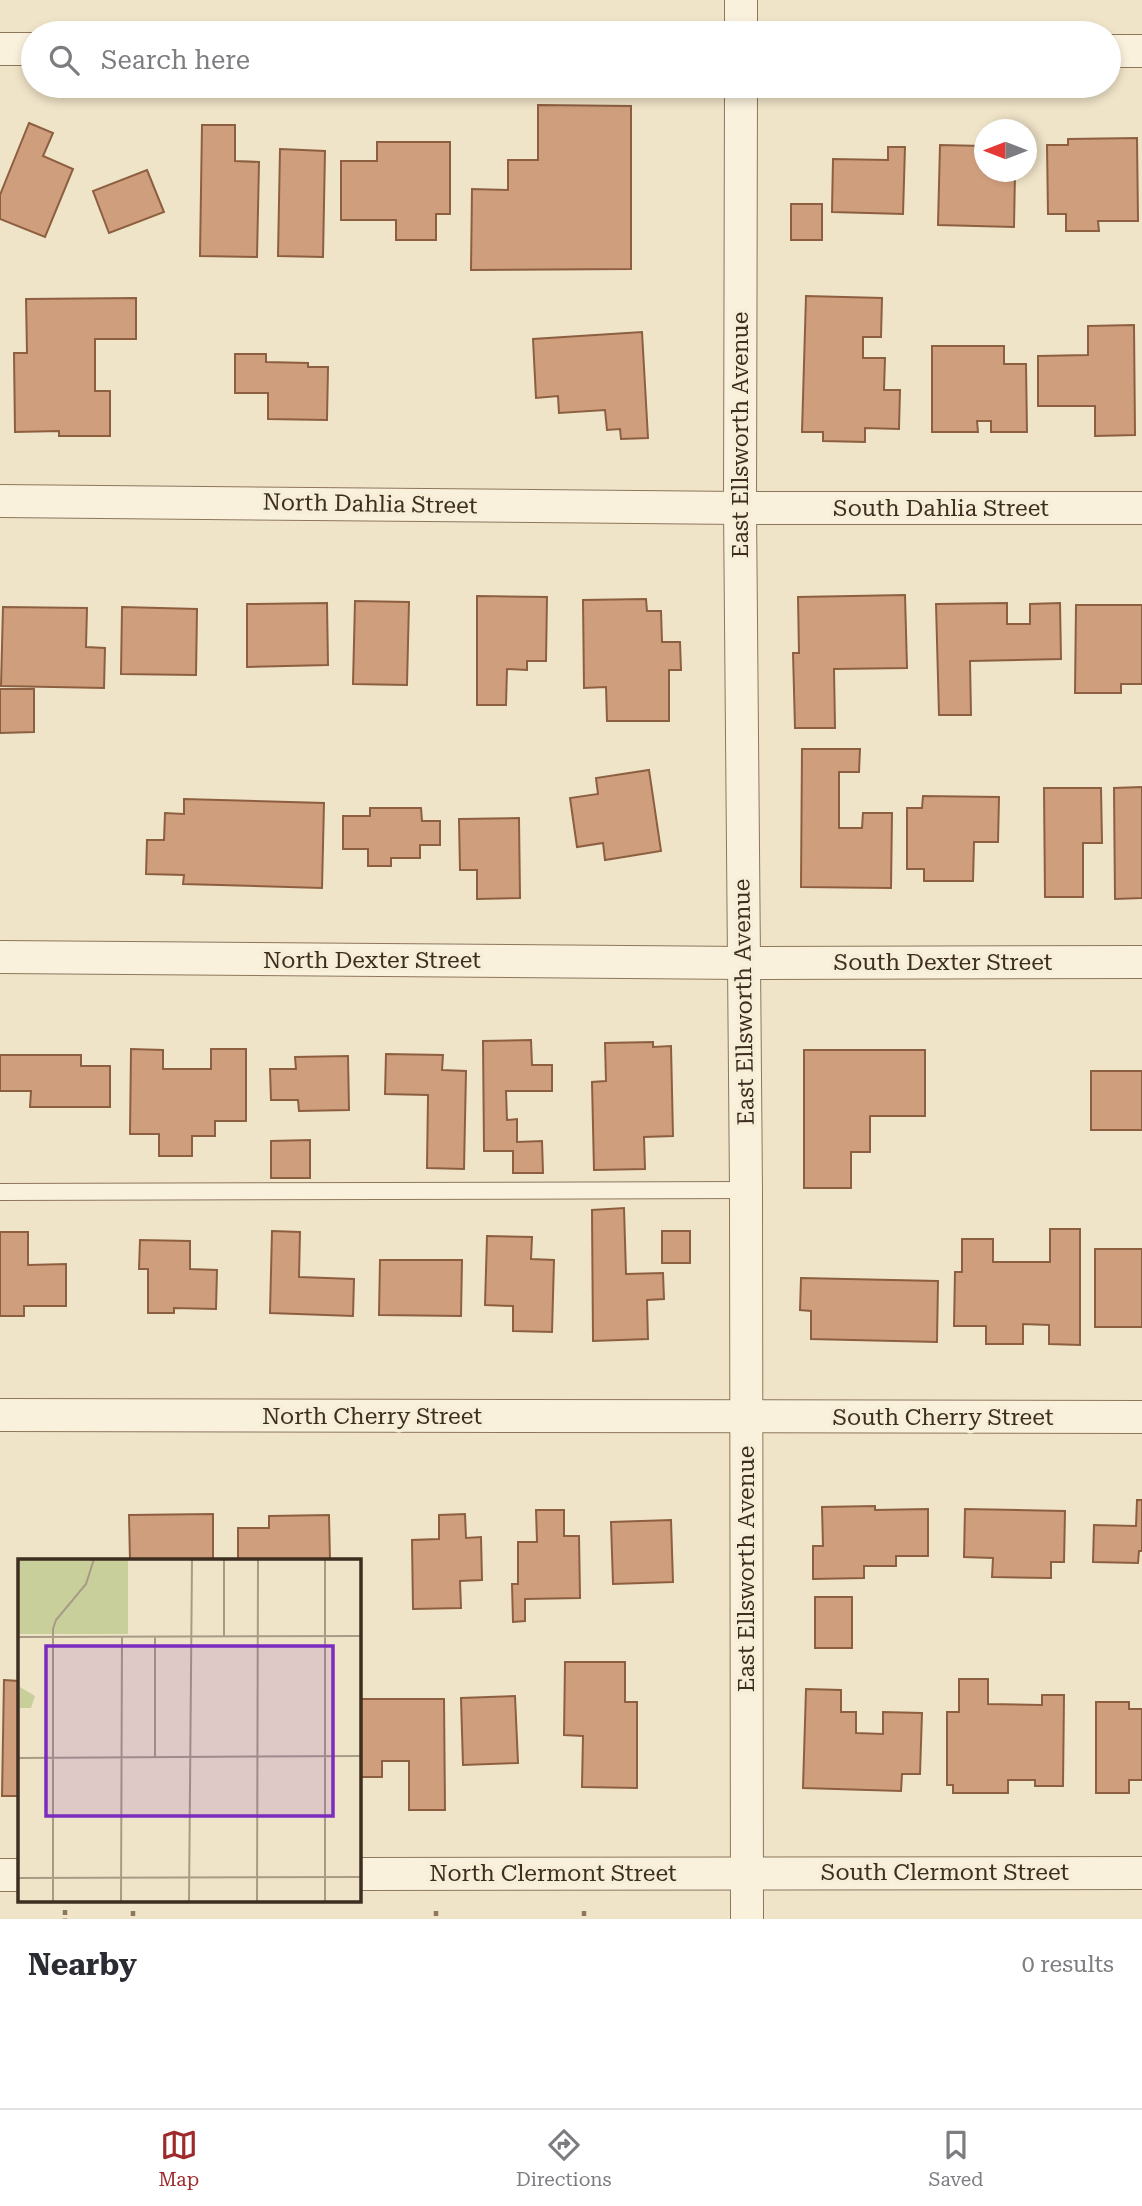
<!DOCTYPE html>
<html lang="en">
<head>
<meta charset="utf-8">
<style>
	:root { --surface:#fff; --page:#f2f2f3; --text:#2b2b33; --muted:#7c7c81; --line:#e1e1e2; --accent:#9e2a2b }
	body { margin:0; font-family:"Roboto Serif",serif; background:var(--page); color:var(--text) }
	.compass { position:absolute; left:974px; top:119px; width:63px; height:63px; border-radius:50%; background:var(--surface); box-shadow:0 4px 10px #0003; rotate:270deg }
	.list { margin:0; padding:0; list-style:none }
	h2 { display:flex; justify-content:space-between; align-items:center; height:91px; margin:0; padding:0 28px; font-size:30px }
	h2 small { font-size:23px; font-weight:400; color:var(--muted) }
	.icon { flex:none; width:38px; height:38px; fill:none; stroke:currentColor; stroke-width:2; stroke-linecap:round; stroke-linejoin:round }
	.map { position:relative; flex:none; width:1142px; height:1919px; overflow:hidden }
	.search { position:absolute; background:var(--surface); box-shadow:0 4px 10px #0003; left:21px; right:21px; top:21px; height:77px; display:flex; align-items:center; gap:18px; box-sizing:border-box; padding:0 24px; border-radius:38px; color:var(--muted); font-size:26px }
	.sheet { height:189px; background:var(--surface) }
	nav { display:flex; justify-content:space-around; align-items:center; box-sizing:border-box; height:98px; border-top:2px solid var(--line); background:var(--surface); font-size:19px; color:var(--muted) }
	nav a { display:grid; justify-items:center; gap:4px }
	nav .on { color:var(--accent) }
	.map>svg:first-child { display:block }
</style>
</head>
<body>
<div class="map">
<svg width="1142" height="1919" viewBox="0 0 1142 1919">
	<rect width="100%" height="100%" fill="#f0e4c8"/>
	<g fill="#cf9f7d" stroke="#8d5f41" stroke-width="2">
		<path d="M538 105 631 106V269L471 270 472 189 508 190V160H538Z"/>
		<path d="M29 123 53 133 43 156 73 169 45 237 0 219V195Z"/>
		<path d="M202 125H235V161L259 162 257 257 200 256Z"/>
		<path d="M1137 138 1138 221H1098L1099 231H1066V214H1048L1047 145H1068V139Z"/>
		<path d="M377 142H450V214H436V240H396V220H341V161H377Z"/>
		<path d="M940 145 984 146V172H1015L1014 227 938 225Z"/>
		<path d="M888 147H905L903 214 832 212 833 159 888 160Z"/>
		<path d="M280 149 325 151 323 257 278 256Z"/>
		<path d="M147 170 164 212 109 233 93 191Z"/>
		<rect x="791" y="204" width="31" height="36"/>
		<path d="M806 296 882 298 881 337H863V358H885L884 390H900L899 429 865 428V442L823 441V432H802Z"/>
		<path d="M136 298V339H95V391H110V436H59V431L15 432 14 353H27L26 299Z"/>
		<path d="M1134 325 1135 435 1095 436V406H1038V356L1088 355V326Z"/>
		<path d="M642 332 648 438 621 439 620 429 607 430 605 410 559 413 558 396 536 398 533 339Z"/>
		<path d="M932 346H1004V364H1026L1027 432H991V421H977L978 432H932Z"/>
		<path d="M235 354H266V362L308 363V367H328L327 420 268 419V393H235Z"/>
		<path d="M905 595 907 668 834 669 835 728H795L793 653H799L798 597Z"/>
		<path d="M477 596 547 597 546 661H527V670L507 669 506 705H477Z"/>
		<path d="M646 599 647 611H661L662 642H680L681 670H669V721H607L606 687 584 688 583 600Z"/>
		<path d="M355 601 409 602 407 685 353 684Z"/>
		<path d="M327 603 328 665 247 667V604Z"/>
		<path d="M1007 603V624H1030V604L1060 603 1061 659 970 661 971 715H939L936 604Z"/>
		<path d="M1076 605H1142V684H1121V693H1075Z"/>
		<path d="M3 607 87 608 86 647 105 648 104 688 1 686Z"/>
		<path d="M122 607 197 609 196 675 121 674Z"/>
		<path d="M0 689H34V732L0 733Z"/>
		<path d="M802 749H860L859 772H839V828H862L863 813H892L891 888 801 887Z"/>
		<path d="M649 770 661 851 605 860 603 843 577 847 570 798 598 794 596 778Z"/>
		<path d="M1142 787V898L1115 899 1114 788Z"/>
		<path d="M1044 788H1101L1102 843H1083V897H1045Z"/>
		<path d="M923 796 999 797 998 842H974L973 881H924V869H907V808H922Z"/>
		<path d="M184 799 324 803 322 888 183 884 184 875 146 874 147 840H164L165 813 184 814Z"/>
		<path d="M370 808H421L422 821H440V845H420V858H391V866H368V849H343V816H370Z"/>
		<path d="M519 818 520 898 477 899V870H460L459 819Z"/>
		<path d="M531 1040 532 1065H552V1091H506L507 1120 517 1119V1142L542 1141 543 1173H513V1151H484L483 1041Z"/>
		<path d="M653 1042V1047L671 1046 673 1136 644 1137 645 1169 594 1170 592 1082 606 1081 605 1043Z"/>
		<path d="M131 1049 163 1050V1069H211V1049H246V1121H215V1136H192V1156H159V1134H130Z"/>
		<path d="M804 1050H925V1116H870V1152H851V1188H804Z"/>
		<path d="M386 1054 443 1055 442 1070 466 1071 464 1169 427 1168 428 1095 385 1094Z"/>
		<path d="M0 1055H81V1066H110V1107H30L31 1091H0Z"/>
		<path d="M348 1056 349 1110 299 1111 298 1100H271L270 1069H296L295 1057Z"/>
		<rect x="1091" y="1071" width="51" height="59"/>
		<path d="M310 1140V1178H271V1141Z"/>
		<path d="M624 1208 626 1274 663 1273 664 1299 647 1300 648 1339 593 1341 592 1210Z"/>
		<path d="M1050 1229H1080V1345L1049 1344V1325L1023 1324V1344H986V1326H954L955 1272H962V1239H993V1262H1050Z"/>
		<path d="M272 1231 300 1232 299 1277 354 1279 353 1316 270 1313Z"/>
		<rect x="662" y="1231" width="28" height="32"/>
		<path d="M0 1232H28V1265L66 1264V1306H24V1316H0Z"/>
		<path d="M487 1236 532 1237 531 1259 554 1260 552 1332 513 1331V1306L485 1305Z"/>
		<path d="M140 1240 190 1241V1269L217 1270 216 1309 174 1308V1313H148V1269H139Z"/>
		<rect x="1095" y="1249" width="47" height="78"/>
		<path d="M380 1260H462L461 1316 379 1315Z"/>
		<path d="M801 1278 938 1281 937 1342 811 1339V1311L800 1310Z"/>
		<path d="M1137 1500H1142V1551H1139L1138 1563 1093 1562 1094 1525 1136 1526Z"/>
		<path d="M875 1506V1510L928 1509V1556H896V1566H864V1578L813 1579V1546H823L822 1507Z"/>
		<path d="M965 1509 1065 1511 1064 1562H1051V1578L992 1577 993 1558 964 1557Z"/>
		<path d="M536 1510H564V1536H579L580 1598 525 1599V1621L513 1622 512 1584H518V1542H537Z"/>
		<path d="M213 1514V1560H130L129 1515Z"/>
		<path d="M465 1514 466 1538 481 1537 482 1580 460 1581 461 1608 413 1609 412 1540 439 1539V1515Z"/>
		<path d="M329 1515 330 1560H238V1528H269V1516Z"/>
		<path d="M671 1520 673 1582 613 1584 611 1522Z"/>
		<rect x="815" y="1597" width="37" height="51"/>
		<path d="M565 1662H625V1702H637V1788L582 1787 583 1736 564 1735Z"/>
		<path d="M959 1679H988V1704L1042 1705V1695H1064L1063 1786H1035V1780H1008V1793H953V1785H947V1712H959Z"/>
		<path d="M4 1680 19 1681V1796H2Z"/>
		<path d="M806 1689 841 1690V1712H856V1733L883 1734V1712L922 1713 920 1774H902L901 1791 803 1788Z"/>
		<path d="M515 1696 518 1763 463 1765 461 1698Z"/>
		<path d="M359 1699H444L445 1810H409V1761H382V1777H359Z"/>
		<path d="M1096 1702H1129V1709H1142V1780H1129V1793H1096Z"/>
	</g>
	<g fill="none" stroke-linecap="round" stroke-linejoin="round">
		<g stroke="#8d765c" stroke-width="18">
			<path id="lane" d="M0 1192 746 1190"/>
		</g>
		<g stroke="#8d765c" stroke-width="34">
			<g id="street">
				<path d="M741 0V33"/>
				<path d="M0 49H33"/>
				<path d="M1109 51H1142"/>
				<path d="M741 86 740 508 746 1190 747 1919"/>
				<path d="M0 501 740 508H1142"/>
				<path d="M0 957 744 963 1142 962"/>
				<path d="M0 1415 1142 1417"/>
				<path d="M359 1874 1142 1873"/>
				<path d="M0 1875H19"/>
			</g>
		</g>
		<g stroke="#8d765c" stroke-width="4.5" stroke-dasharray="5 3.5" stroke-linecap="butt">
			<path d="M65 1910V1919"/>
			<path d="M133 1911V1919"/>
			<path d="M436 1911V1919"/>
			<path d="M584 1911V1919"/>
		</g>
		<use href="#lane" stroke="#faf1dc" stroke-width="16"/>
		<use href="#street" stroke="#faf1dc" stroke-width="32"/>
	</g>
	<g text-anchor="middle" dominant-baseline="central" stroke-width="7" stroke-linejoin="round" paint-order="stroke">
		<g font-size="23" fill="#3d2e20" stroke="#f7eed8">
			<text transform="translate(740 435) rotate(-90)">East Ellsworth Avenue</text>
			<text transform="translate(370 504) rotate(1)">North Dahlia Street</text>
			<text x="941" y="508">South Dahlia Street</text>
			<text x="372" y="960">North Dexter Street</text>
			<text x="943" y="962">South Dexter Street</text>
			<text transform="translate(744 1002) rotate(-91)">East Ellsworth Avenue</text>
			<text x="372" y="1416">North Cherry Street</text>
			<text x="943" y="1417">South Cherry Street</text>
			<text transform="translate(746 1569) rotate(-90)">East Ellsworth Avenue</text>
			<text x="945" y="1872">South Clermont Street</text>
			<text x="553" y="1873">North Clermont Street</text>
		</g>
	</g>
	<g transform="translate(18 1559)">
		<rect width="343" height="343" fill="#f0e4c8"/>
		<path d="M0 0H110V75H0ZM2 128 17 137 13 149H2Z" fill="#c9cf9b"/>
		<path fill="none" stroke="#a89b85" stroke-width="2" d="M0 78 343 77M137 78V198M206 78V0M0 199 343 197M0 319 343 318M35 343V70L38 61 68 25 76 0M103 343 104 78M171 343 174 0M239 343 240 0M307 343V0"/>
		<path fill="#7b2cbf" fill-opacity="0.15" stroke="#7b2cbf" stroke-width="3.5" d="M28 87H315V257H28Z"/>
		<rect width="343" height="343" fill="none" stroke="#3d2e20" stroke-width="3.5"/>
	</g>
</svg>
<svg class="compass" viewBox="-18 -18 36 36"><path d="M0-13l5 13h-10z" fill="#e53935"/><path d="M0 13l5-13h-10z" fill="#7c7c81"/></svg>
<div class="search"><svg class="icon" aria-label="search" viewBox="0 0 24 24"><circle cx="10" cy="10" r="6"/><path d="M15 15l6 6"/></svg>Search here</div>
</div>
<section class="sheet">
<h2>Nearby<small>0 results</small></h2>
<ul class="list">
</ul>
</section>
<nav>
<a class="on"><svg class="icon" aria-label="map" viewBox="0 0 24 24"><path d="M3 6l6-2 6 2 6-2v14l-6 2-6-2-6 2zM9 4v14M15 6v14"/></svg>Map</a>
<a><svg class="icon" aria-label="directions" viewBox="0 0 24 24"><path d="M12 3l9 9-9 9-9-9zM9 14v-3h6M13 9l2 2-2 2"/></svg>Directions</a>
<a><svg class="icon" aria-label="saved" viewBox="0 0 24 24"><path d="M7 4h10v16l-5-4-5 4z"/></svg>Saved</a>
</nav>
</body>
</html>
